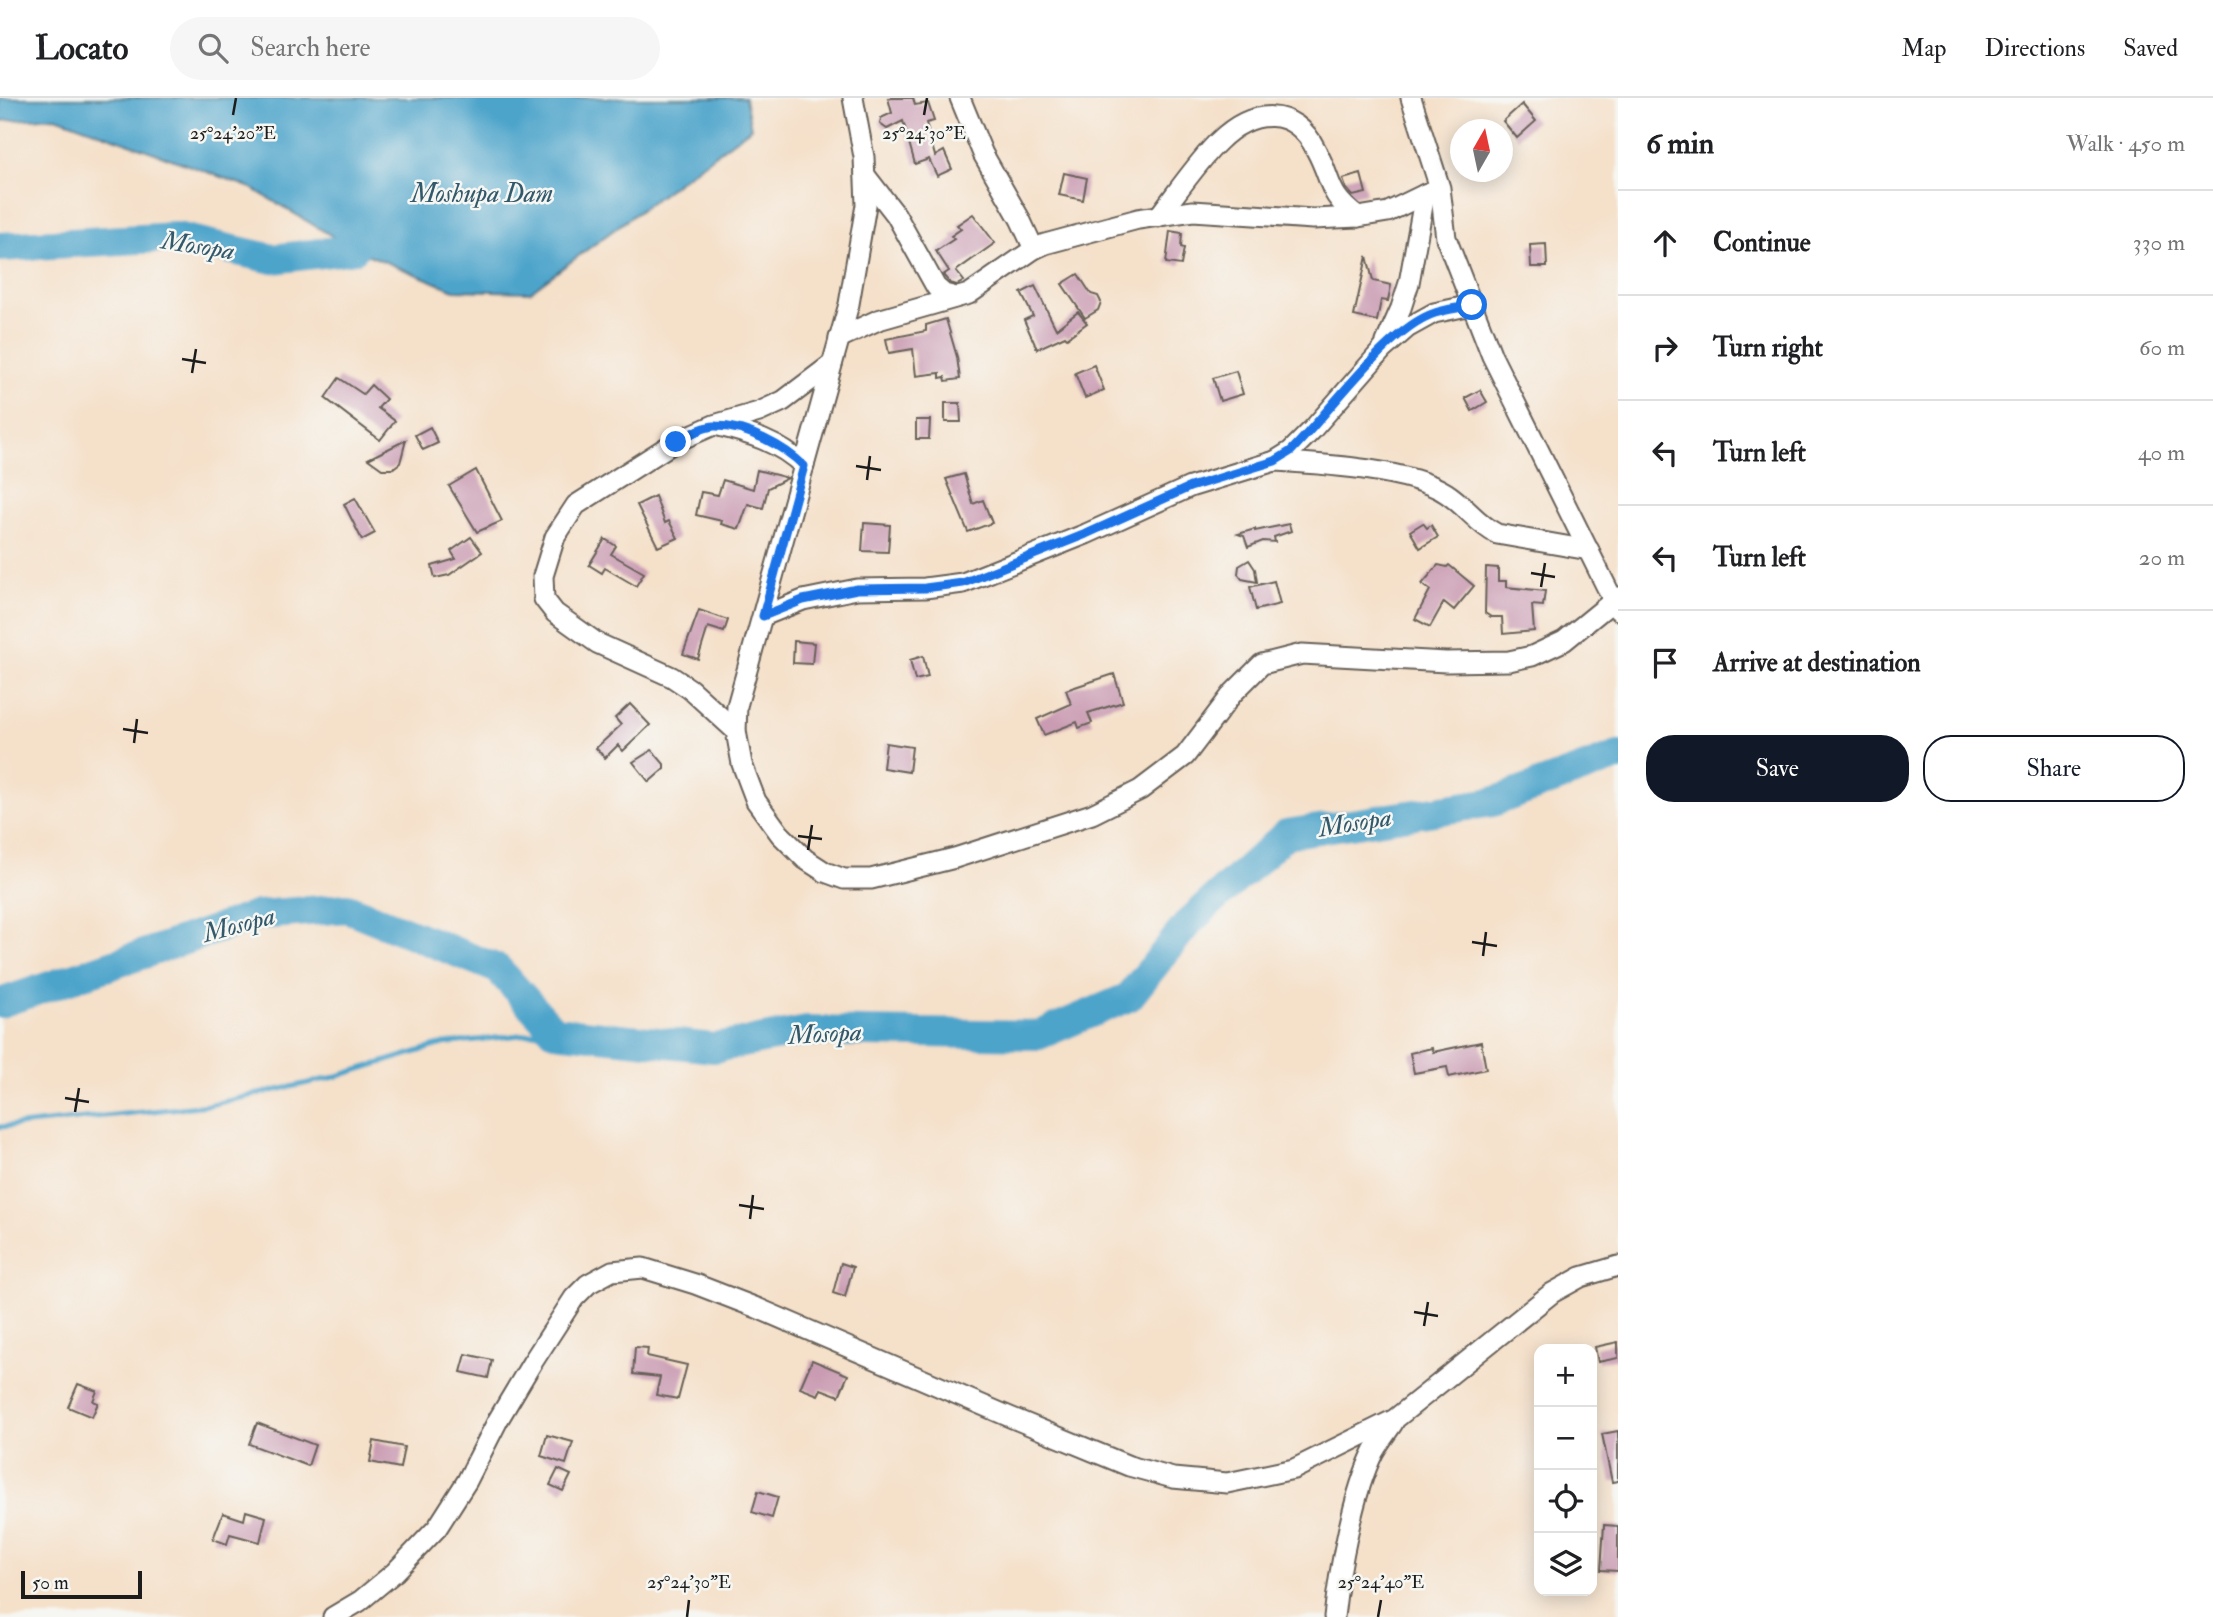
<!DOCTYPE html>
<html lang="en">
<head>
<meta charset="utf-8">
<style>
	:root { --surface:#fff; --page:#f6f6f6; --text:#202124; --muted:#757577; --line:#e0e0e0; --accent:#111827 }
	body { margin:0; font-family:"IM FELL Double Pica",serif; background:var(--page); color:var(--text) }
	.controls { position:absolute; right:21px; bottom:21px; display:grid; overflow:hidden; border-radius:14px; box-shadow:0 4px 18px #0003 }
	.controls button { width:63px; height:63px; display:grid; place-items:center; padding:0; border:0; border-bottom:2px solid var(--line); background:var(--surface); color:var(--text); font:35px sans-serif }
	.compass { position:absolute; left:1450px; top:21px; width:63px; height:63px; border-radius:50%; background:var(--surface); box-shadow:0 4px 18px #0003; rotate:9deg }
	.scale { position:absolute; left:21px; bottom:18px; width:121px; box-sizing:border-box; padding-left:7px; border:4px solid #1c1c1c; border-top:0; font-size:19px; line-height:24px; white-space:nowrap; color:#1c1c1c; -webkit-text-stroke:5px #f6f6f2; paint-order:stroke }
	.stop { position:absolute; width:21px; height:21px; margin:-16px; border:5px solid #1a73e8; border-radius:50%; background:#fff }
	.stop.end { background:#1a73e8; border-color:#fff; box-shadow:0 2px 7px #0008 }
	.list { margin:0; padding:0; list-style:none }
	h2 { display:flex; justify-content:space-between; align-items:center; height:91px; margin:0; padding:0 28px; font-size:30px }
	h2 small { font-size:23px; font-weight:400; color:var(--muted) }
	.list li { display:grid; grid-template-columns:46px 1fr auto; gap:21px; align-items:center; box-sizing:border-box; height:105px; padding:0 28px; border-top:2px solid var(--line) }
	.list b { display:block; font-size:26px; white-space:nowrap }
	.list em { font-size:23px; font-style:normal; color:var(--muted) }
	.actions { display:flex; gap:14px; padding:21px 28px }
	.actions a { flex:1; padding:16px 0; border:2px solid var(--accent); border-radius:28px; text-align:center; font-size:24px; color:var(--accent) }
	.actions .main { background:var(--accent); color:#fff }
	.icon { flex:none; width:38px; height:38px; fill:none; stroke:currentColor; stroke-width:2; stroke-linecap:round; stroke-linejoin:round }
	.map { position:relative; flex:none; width:1618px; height:1519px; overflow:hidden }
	header { display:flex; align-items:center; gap:42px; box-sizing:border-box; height:98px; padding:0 35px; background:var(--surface); border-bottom:2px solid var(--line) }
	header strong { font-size:33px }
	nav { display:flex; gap:38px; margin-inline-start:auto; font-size:24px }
	.search { width:490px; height:63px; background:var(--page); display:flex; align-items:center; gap:18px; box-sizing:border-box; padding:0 24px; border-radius:38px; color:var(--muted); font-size:26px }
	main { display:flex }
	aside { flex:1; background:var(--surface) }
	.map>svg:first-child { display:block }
</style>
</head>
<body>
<header>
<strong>Locato</strong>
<div class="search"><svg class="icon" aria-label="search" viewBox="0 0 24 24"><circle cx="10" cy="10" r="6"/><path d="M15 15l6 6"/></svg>Search here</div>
<nav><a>Map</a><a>Directions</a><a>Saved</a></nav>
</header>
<main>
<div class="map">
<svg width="1618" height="1519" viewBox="0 0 1618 1519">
	<rect width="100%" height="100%" fill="#f6f6f2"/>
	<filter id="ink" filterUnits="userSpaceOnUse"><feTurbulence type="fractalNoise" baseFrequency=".0143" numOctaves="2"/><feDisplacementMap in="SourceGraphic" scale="14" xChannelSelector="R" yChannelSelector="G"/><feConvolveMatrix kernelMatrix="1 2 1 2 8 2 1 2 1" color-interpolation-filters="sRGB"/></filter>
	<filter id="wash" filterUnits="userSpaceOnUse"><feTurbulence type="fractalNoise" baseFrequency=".00686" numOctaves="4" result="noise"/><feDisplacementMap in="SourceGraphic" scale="28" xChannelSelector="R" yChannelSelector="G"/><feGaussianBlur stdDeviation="1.57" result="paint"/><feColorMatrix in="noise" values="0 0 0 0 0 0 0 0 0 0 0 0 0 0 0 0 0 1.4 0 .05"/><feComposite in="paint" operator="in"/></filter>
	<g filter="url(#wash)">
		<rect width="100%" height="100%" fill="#f5e0c9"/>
		<path fill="#4ea4cb" stroke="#356074" stroke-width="2" d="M0 0H745L751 30 530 194 454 192 354 151 251 90 56 19 0 23Z"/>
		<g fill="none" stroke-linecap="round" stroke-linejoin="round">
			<path stroke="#4ea4cb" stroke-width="5" d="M0 1029 209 1007 331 980 443 946 554 933"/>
			<g stroke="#4ea4cb" stroke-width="30">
				<path d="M0 149 176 139 273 161 354 151 362 110"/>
				<path d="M0 905 258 817 347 810 498 871 554 933 714 950 807 933 1039 937 1129 899 1189 824 1286 736 1493 704 1618 658"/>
			</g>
		</g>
		<g id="blocks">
			<g fill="#ca9cb3">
				<path d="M888 0H913L915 7 928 5 934 23 926 25 935 58 944 53 952 71 937 78 929 61 915 66 903 23 887 31 880 26 881 20 892 15Z"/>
				<path d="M1522 6 1536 23 1517 40 1503 23Z"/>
				<path d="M1064 75 1087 80 1083 102 1059 97Z"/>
				<path d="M1361 76 1366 95 1353 98 1346 90 1343 81Z"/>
				<path d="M973 116 995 145 956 173 964 183 957 187 950 185 943 177 949 173 936 153 954 141 951 138 961 131 957 127Z"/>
				<path d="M1170 133 1182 135 1181 149 1184 150 1181 167 1166 165Z"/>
				<path d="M1546 146 1547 169H1531L1530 147Z"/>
				<path d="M1367 158 1373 183 1391 187 1388 203 1381 202 1377 223 1354 218Z"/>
				<path d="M1078 176 1091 196 1098 198 1101 204 1098 212 1085 220 1062 186Z"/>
				<path d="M1035 188 1056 231 1078 214 1087 225 1067 240 1065 238 1037 251 1024 222 1033 218 1021 195Z"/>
				<path d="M946 221 957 259 960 281 946 283 945 279 940 280V275L916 278 913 251 889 255 886 241 926 233V227Z"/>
				<path d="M1094 267 1104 292 1085 300 1075 275Z"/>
				<path d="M1236 273 1243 296 1220 303 1213 280Z"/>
				<path d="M339 280 363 296 371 287 386 301 378 310 395 323 380 342 325 300Z"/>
				<path d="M1480 292 1487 304 1472 313 1465 300Z"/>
				<path d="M945 305H960L961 324H945Z"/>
				<path d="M916 322H930L929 341H916Z"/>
				<path d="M430 329 438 345 423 352 415 337Z"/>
				<path d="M406 342 400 365 392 371H382L368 361Z"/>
				<path d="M476 372 502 423 477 434 449 388Z"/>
				<path d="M757 372 788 380 768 390 763 410 748 406 739 431 721 426 722 423 696 417 701 394 718 397 723 382 753 391Z"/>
				<path d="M964 376 973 406 983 402 992 425 968 434 946 381Z"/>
				<path d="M655 398 665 425 669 423 678 440 658 449 637 407Z"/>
				<path d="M355 400 375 435 362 442 344 406Z"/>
				<path d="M864 425 890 427 888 454 862 453Z"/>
				<path d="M1423 425 1427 430 1431 427 1438 439 1420 450 1410 433Z"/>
				<path d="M1289 426 1291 433 1274 439 1275 444 1263 443 1248 449 1244 438 1238 436 1255 431V433Z"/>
				<path d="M471 439 482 454 449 477 435 480 432 468 456 461 451 453Z"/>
				<path d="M605 441 616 448 611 456 644 475 636 488 605 470 602 475 589 467Z"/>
				<path d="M1249 462 1255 471 1257 484 1242 481 1238 476 1239 468Z"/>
				<path d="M1438 467 1447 469 1449 467 1474 488 1454 512 1444 504 1430 529 1415 521 1430 492 1422 486Z"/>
				<path d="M1486 469 1498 470V483H1506V489L1545 493 1543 508 1532 507 1534 533 1503 536 1502 519H1491L1485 515Z"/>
				<path d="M1274 483 1280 506 1256 512 1250 489Z"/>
				<path d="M699 512 728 522 724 534 708 529 698 561 683 556Z"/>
				<path d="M794 543 814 545 812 566 793 565Z"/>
				<path d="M923 558 928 579 915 582 910 562Z"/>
				<path d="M1114 576 1123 604 1088 615 1092 625 1079 630 1077 624 1044 637 1037 621 1071 606 1066 592Z"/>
				<path d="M630 606 650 627 623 653 618 647 605 660 596 650 621 627 615 620Z"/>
				<path d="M886 645 912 649 909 674 883 670Z"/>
				<path d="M652 652 664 666V671L649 684 633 664Z"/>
				<path d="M1481 944 1486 971 1449 979 1447 969 1414 975 1410 955 1432 950 1433 954Z"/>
				<path d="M841 1165 853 1169 845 1199 833 1195Z"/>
				<path d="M1618 1244V1260L1598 1264 1595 1249Z"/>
				<path d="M635 1249 648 1250 647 1258 687 1267 678 1301 656 1297 660 1279 633 1276Z"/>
				<path d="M466 1256 492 1262 488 1280 461 1274Z"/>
				<path d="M812 1262 848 1277 839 1298 821 1291 818 1297 800 1290Z"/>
				<path d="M78 1286 97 1293 93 1303 98 1305 92 1319 68 1309Z"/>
				<path d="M257 1325 315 1347 308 1368 249 1346Z"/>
				<path d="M1618 1333V1383L1612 1384 1602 1336Z"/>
				<path d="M547 1337 573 1344 566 1366 541 1358Z"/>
				<path d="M374 1343 404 1349 400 1370 370 1364Z"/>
				<path d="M558 1371 571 1377 563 1393 550 1387Z"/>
				<path d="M758 1393 778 1399 772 1420 752 1414Z"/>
				<path d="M246 1413 266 1419 260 1444 230 1436 227 1446 213 1441 223 1415 244 1422Z"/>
				<path d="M1604 1427 1618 1428V1473L1601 1472Z"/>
			</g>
		</g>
	</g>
	<g filter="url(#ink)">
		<use href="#blocks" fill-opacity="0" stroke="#686159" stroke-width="2"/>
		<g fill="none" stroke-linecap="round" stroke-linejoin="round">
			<g stroke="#686159" stroke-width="23">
				<g id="street">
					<path d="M853 0 864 59 866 107 849 206 737 608 736 633 742 666 756 703 780 736 805 761 825 774 844 781H871L955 760 1092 716 1140 692 1185 658 1233 595 1262 566 1302 556 1446 564 1509 563 1532 558 1564 543 1618 499"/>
					<path d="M960 0 983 56 1020 121 1034 151"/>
					<path d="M1411 0 1440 90 1446 140 1492 258 1618 512"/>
					<path d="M865 77 896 117 936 189 944 196 956 199"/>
					<path d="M1158 119C1176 96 1199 62 1219 43 1252 11 1294 7 1316 52 1333 83 1326 96 1358 119"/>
					<path d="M839 240 878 222 969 196 1034 151 1045 146 1138 121 1193 113 1313 121 1358 119 1388 114 1425 96"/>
					<path d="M1386 244 1401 210 1409 185 1425 96 1433 93"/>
					<path d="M715 327C749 335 779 344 804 368"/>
					<path d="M1275 363C1320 366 1409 371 1446 395 1465 407 1477 426 1497 436L1589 452"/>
					<path d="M763 518 803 502 857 491 925 490 963 485 1086 436 1190 389 1275 363 1291 353 1312 332 1383 251 1407 230 1434 215 1472 207"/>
					<path d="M736 633 690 591 672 579 597 545 555 515 544 501 543 478 555 439 576 407 675 344 714 327 759 314 783 303 832 266"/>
					<path d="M333 1519 360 1503 395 1474 437 1430 467 1383 498 1322 532 1265 574 1200 588 1186 612 1173 643 1170 695 1186 757 1210 1010 1319 1129 1368 1173 1380 1227 1385 1294 1371 1395 1321 1552 1195 1581 1179 1618 1168"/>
					<path d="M1334 1519C1339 1473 1353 1394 1374 1353 1380 1343 1387 1334 1393 1325"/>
				</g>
			</g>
			<use href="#street" stroke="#fff" stroke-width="19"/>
		</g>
	</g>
	<g fill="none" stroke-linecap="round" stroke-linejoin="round" filter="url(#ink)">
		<path stroke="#1a73e8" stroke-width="9" d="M676 344C687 339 704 327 716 328 746 328 784 348 804 368L763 518 803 502 857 491 925 490 963 485 1086 436 1190 389 1275 363 1291 353C1328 316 1388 230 1435 215 1446 211 1460 210 1472 207"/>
	</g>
	<path fill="none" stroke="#1c1c1c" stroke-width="2.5" d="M233 17 236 0M924 17 927 0M182 261 206 265M192 275 196 251M856 368 881 372M867 382 870 358M1531 475 1555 479M1541 489 1545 465M123 631 148 635M134 645 137 621M798 738 822 741M808 752 812 727M1472 844 1497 848M1483 858 1486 834M65 1000 89 1004M75 1014 79 990M739 1107 764 1111M750 1121 753 1097M1414 1214 1438 1218M1424 1228 1428 1204M687 1519 689 1502M1378 1519 1381 1502"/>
	<g text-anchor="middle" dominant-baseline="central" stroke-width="5" stroke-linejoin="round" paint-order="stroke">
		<g font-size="26" font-style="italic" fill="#32596b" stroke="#f6f6f2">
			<text x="482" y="96">Moshupa Dam</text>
			<text transform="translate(198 148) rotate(9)">Mosopa</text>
			<text transform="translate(1355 725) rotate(-9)">Mosopa</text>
			<text transform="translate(239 827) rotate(-15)">Mosopa</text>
			<text transform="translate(825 936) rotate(-3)">Mosopa</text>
		</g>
	</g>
	<g font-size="18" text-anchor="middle" fill="#1c1c1c" stroke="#f6f6f2" stroke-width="5" stroke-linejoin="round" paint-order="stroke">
		<text x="233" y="41">25°24'20"E</text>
		<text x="924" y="41">25°24'30"E</text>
		<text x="689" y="1490">25°24'30"E</text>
		<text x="1381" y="1490">25°24'40"E</text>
	</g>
</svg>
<div class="controls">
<button>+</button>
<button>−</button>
<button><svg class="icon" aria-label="locate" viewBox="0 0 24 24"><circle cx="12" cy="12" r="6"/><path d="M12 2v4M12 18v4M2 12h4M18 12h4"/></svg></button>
<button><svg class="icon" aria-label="layers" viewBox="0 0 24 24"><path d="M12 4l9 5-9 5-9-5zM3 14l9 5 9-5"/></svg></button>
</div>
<svg class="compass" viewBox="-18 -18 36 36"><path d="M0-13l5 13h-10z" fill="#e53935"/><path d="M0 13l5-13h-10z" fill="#757577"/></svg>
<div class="scale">50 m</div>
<div class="stop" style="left:1472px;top:207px"></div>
<div class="stop end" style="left:676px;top:344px"></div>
</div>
<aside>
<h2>6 min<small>Walk · 450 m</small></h2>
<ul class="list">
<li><svg class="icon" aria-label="ahead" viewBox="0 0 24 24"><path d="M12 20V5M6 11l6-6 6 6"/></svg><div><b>Continue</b></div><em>330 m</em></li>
<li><svg class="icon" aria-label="right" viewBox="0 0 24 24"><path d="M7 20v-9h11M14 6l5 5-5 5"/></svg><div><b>Turn right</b></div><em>60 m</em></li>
<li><svg class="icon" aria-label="left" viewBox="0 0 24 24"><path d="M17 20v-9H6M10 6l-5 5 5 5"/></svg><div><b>Turn left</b></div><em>40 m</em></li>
<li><svg class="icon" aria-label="left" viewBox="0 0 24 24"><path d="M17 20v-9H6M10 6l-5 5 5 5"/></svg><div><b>Turn left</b></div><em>20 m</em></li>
<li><svg class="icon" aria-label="arrive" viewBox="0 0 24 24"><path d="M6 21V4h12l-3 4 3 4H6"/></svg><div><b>Arrive at destination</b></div></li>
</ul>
<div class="actions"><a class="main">Save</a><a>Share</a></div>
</aside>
</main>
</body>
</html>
